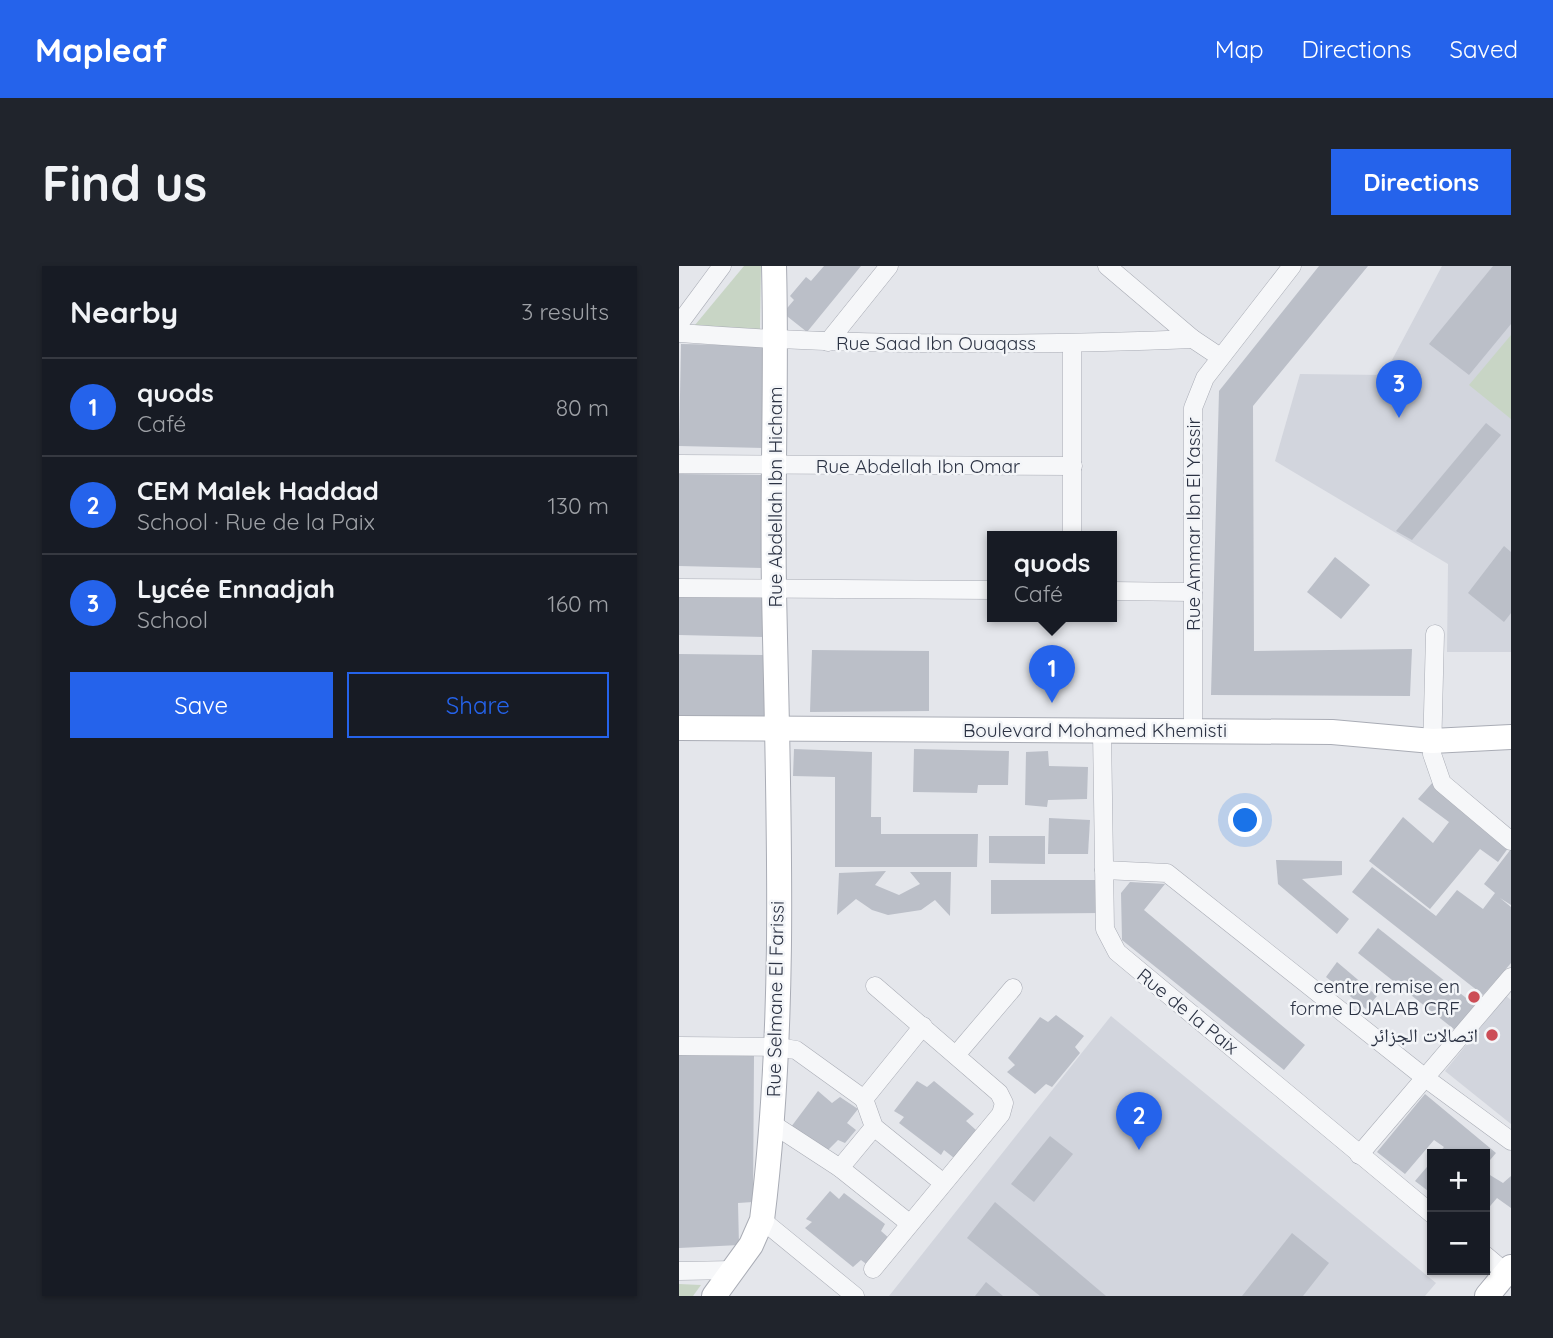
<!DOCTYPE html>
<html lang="en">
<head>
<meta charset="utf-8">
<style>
	:root { --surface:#171b24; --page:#20242c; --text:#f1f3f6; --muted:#9ea1a6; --line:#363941; --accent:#2563eb }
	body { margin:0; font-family:Quicksand,"Noto Naskh Arabic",sans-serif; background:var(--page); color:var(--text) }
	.controls { position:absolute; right:21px; bottom:21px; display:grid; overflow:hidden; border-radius:0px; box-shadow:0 2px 5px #0004 }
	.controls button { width:63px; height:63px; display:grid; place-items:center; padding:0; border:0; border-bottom:2px solid var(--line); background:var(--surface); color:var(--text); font:35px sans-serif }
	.you { position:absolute; left:567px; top:555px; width:24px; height:24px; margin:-18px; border:5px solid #fff; border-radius:50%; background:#1a73e8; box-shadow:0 0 0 10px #1a73e833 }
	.badge { display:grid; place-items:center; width:46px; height:46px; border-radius:50%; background:var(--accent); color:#fff; font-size:23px; font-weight:700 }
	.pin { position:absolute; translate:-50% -58px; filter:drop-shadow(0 2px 4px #0008) }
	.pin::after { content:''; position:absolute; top:37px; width:24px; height:21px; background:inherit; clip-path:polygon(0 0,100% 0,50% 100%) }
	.popup { position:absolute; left:308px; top:265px; width:130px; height:91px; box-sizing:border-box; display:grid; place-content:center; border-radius:0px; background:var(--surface); filter:drop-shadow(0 2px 5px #0005); font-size:23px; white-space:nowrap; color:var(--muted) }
	.popup b { font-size:26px; color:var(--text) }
	.popup::after { content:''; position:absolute; left:50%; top:100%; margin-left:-14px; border:14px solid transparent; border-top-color:var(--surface) }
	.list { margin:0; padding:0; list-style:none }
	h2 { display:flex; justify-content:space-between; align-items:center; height:91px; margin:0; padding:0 28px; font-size:30px }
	h2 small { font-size:23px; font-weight:400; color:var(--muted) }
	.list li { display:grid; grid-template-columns:46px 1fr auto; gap:21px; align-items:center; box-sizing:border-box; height:98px; padding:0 28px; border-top:2px solid var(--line) }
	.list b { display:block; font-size:26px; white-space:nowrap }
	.list p { margin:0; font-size:23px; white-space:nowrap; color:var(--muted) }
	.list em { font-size:23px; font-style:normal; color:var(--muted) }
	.actions { display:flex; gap:14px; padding:21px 28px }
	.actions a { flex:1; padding:16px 0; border:2px solid var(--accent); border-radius:0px; text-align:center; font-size:24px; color:var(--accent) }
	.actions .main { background:var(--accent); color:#fff }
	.map { position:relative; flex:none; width:832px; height:1030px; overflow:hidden; border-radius:0px }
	header { display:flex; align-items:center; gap:42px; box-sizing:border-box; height:98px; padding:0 35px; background:var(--accent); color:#fff }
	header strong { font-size:33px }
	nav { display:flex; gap:38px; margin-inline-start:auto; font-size:24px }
	.intro { display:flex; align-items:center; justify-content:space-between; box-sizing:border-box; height:168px; padding:0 42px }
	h1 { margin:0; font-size:49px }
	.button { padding:18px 32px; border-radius:0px; background:var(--accent); color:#fff; font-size:24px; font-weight:700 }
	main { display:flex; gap:42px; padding:0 42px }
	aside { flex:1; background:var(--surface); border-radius:0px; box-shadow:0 2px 5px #0004 }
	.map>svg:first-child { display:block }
</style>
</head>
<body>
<header>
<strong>Mapleaf</strong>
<nav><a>Map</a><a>Directions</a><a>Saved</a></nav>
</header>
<div class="intro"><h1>Find us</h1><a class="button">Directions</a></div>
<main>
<aside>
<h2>Nearby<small>3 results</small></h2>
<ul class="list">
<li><span class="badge">1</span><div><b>quods</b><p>Café</p></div><em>80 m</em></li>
<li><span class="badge">2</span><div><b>CEM Malek Haddad</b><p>School · Rue de la Paix</p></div><em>130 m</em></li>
<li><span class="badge">3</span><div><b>Lycée Ennadjah</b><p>School</p></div><em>160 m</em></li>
</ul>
<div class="actions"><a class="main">Save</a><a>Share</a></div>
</aside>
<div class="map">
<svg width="832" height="1030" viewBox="0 0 832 1030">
	<rect width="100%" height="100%" fill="#e4e6eb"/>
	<g fill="#d2d5dd">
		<path d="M763 0H832V386H768L769 298 596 195 621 108 705 109Z"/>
		<path d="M827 730 832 734V858L766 805Z"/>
		<path d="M432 750 757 1017 746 1030H210Z"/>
	</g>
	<g fill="#c8d5c5">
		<path d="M65 0H82L81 64 16 59Z"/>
		<path d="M832 69V153L790 119Z"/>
		<path d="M0 1018 22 1019 14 1030H0Z"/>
	</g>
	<g fill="#bbbfc8">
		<path d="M145 0H182L128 66 104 47 115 34 111 30 127 11 132 15Z"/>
		<path d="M640 0H689L574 140 575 385 733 383 731 430 532 429 540 125Z"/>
		<path d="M814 0H832V58L790 109 750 78Z"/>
		<path d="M2 78 91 80 88 182 0 180Z"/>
		<path d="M807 157 822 169 733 274 717 265Z"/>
		<path d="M0 208 85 209 83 302 0 300Z"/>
		<path d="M825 280 832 286V347L825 356 789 327Z"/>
		<path d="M656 291 691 319 662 353 628 326Z"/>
		<path d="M0 330H87V371L0 369Z"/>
		<path d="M133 384 250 385V445L131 446Z"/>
		<path d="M0 388 86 389 87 451 0 450Z"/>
		<path d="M115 483 193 486 192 551H202V568H299L298 601H156V511L114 510Z"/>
		<path d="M235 483 330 485 329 519H299L298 527 234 526Z"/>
		<path d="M369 485 370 500 409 501 408 533 369 534 368 541 346 539 347 486Z"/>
		<path d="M754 516 832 578 819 596 801 583 751 643 690 595 724 551 754 577 770 556 739 533Z"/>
		<path d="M370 552 411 554 409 588H369Z"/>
		<path d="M310 570H366V598L310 597Z"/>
		<path d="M832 583V639L821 632 832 641V697L804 729 673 626 693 601 757 650 778 624 804 643 816 627 805 618Z"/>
		<path d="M597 594 663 595V609L623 613 670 653 658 668 599 618Z"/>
		<path d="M207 605 196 619 220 629 241 618 231 606H272L271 650 256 634 242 644 209 649 193 644 177 633 158 649 160 607Z"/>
		<path d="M312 614H421L422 647 312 648Z"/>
		<path d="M451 616 486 618 465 644 626 779 605 804 443 674 442 627Z"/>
		<path d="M699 662 796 739 776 764 679 687Z"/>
		<path d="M658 696 698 730 687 743 647 711Z"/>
		<path d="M377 749 405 770 396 781 401 787 373 821 367 818 356 828 328 806 336 799 329 792 361 751 369 756Z"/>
		<path d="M0 789 75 790 74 936 59 937 60 979 0 982Z"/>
		<path d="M238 815 248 821 255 815 295 848 287 855 297 864 275 892 265 884 262 889 220 857 225 851 215 845Z"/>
		<path d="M139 825 153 837 161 831 179 843 168 857 177 864 166 877 159 874 147 886 112 861Z"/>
		<path d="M746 828 817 887 806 900V888H759L765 881 755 874 726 908 698 886Z"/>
		<path d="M371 870 394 888 355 936 332 918Z"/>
		<path d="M753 895V928L736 915Z"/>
		<path d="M806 906 824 917 832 910V942L818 932 806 946Z"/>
		<path d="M151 925 160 933 165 927 206 958 202 965 211 973 190 1000 182 994 174 1001 126 962 133 956 127 953Z"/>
		<path d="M316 936 427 1030H361L288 972Z"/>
		<path d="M613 967 650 997 624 1030H563Z"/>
		<path d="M307 1016 324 1030H296Z"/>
	</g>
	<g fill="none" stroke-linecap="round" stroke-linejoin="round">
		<g stroke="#a9acb5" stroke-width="19">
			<g id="street">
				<path d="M428 0 514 73 541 91"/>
				<path d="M0 58 43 0"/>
				<path d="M0 67C171 80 343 80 514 73"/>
				<path d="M149 76 210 0"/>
				<path d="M0 198 394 200"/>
				<path d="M393 271V78"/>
				<path d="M0 322 314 324"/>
				<path d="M432 325 514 326"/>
				<path d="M756 368 753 488 763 517 832 575"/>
				<path d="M423 465 426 663 438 686 753 948"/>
				<path d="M514 465V142L526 112 613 0"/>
				<path d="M425 604 488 607 745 811 832 875"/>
				<path d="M0 780 99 781 117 784 185 833 244 760"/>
				<path d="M277 789 334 722"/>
				<path d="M185 833 195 861 263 916"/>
				<path d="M92 857 161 902 230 957"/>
				<path d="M680 889 832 711"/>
				<path d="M161 902 195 861"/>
				<path d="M83 954 176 1030"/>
				<path d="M806 989 832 1011"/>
				<path d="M194 1003 322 848 325 837 320 827 196 720"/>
				<path d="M0 1005 55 1004"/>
			</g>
		</g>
		<g stroke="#a9acb5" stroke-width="26">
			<g id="secondary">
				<path d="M0 462 653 466 753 475 832 471"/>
				<path d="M35 1030 72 979 83 954C109 746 99 533 95 323 93 216 98 108 95 0"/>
				<path d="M808 1030 832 1001"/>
			</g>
		</g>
		<use href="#street" stroke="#f6f7f9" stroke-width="18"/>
		<use href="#secondary" stroke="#fff" stroke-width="24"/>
	</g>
	<g fill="#cc4d56" stroke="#f3f5f8" stroke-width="2.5">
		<circle cx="795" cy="731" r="7"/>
		<circle cx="813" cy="769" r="7"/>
	</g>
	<g text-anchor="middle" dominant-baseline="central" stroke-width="5" stroke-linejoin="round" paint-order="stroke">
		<g font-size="19" fill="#2b3243" stroke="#f3f5f8">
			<text x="257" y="77">Rue Saad Ibn Ouaqass</text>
			<text x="239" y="200">Rue Abdellah Ibn Omar</text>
			<text transform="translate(96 231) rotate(-90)">Rue Abdellah Ibn Hicham</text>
			<text transform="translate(514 258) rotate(-90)">Rue Ammar Ibn El Yassir</text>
			<text x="416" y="464">Boulevard Mohamed Khemisti</text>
			<text transform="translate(96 733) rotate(-89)">Rue Selmane El Farissi</text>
			<text transform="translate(509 745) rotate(39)">Rue de la Paix</text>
		</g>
		<g font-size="19" fill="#2b3243" stroke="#f3f5f8" text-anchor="end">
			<text x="781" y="720">centre remise en<tspan x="781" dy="22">forme DJALAB CRF</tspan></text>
			<text x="799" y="769">اتصالات الجزائر</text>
		</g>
	</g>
</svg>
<div class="controls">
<button>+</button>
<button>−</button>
</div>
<div class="you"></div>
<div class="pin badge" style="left:373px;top:437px">1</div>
<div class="popup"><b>quods</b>Café</div>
<div class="pin badge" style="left:460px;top:884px">2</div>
<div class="pin badge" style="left:720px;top:152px">3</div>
</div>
</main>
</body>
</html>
